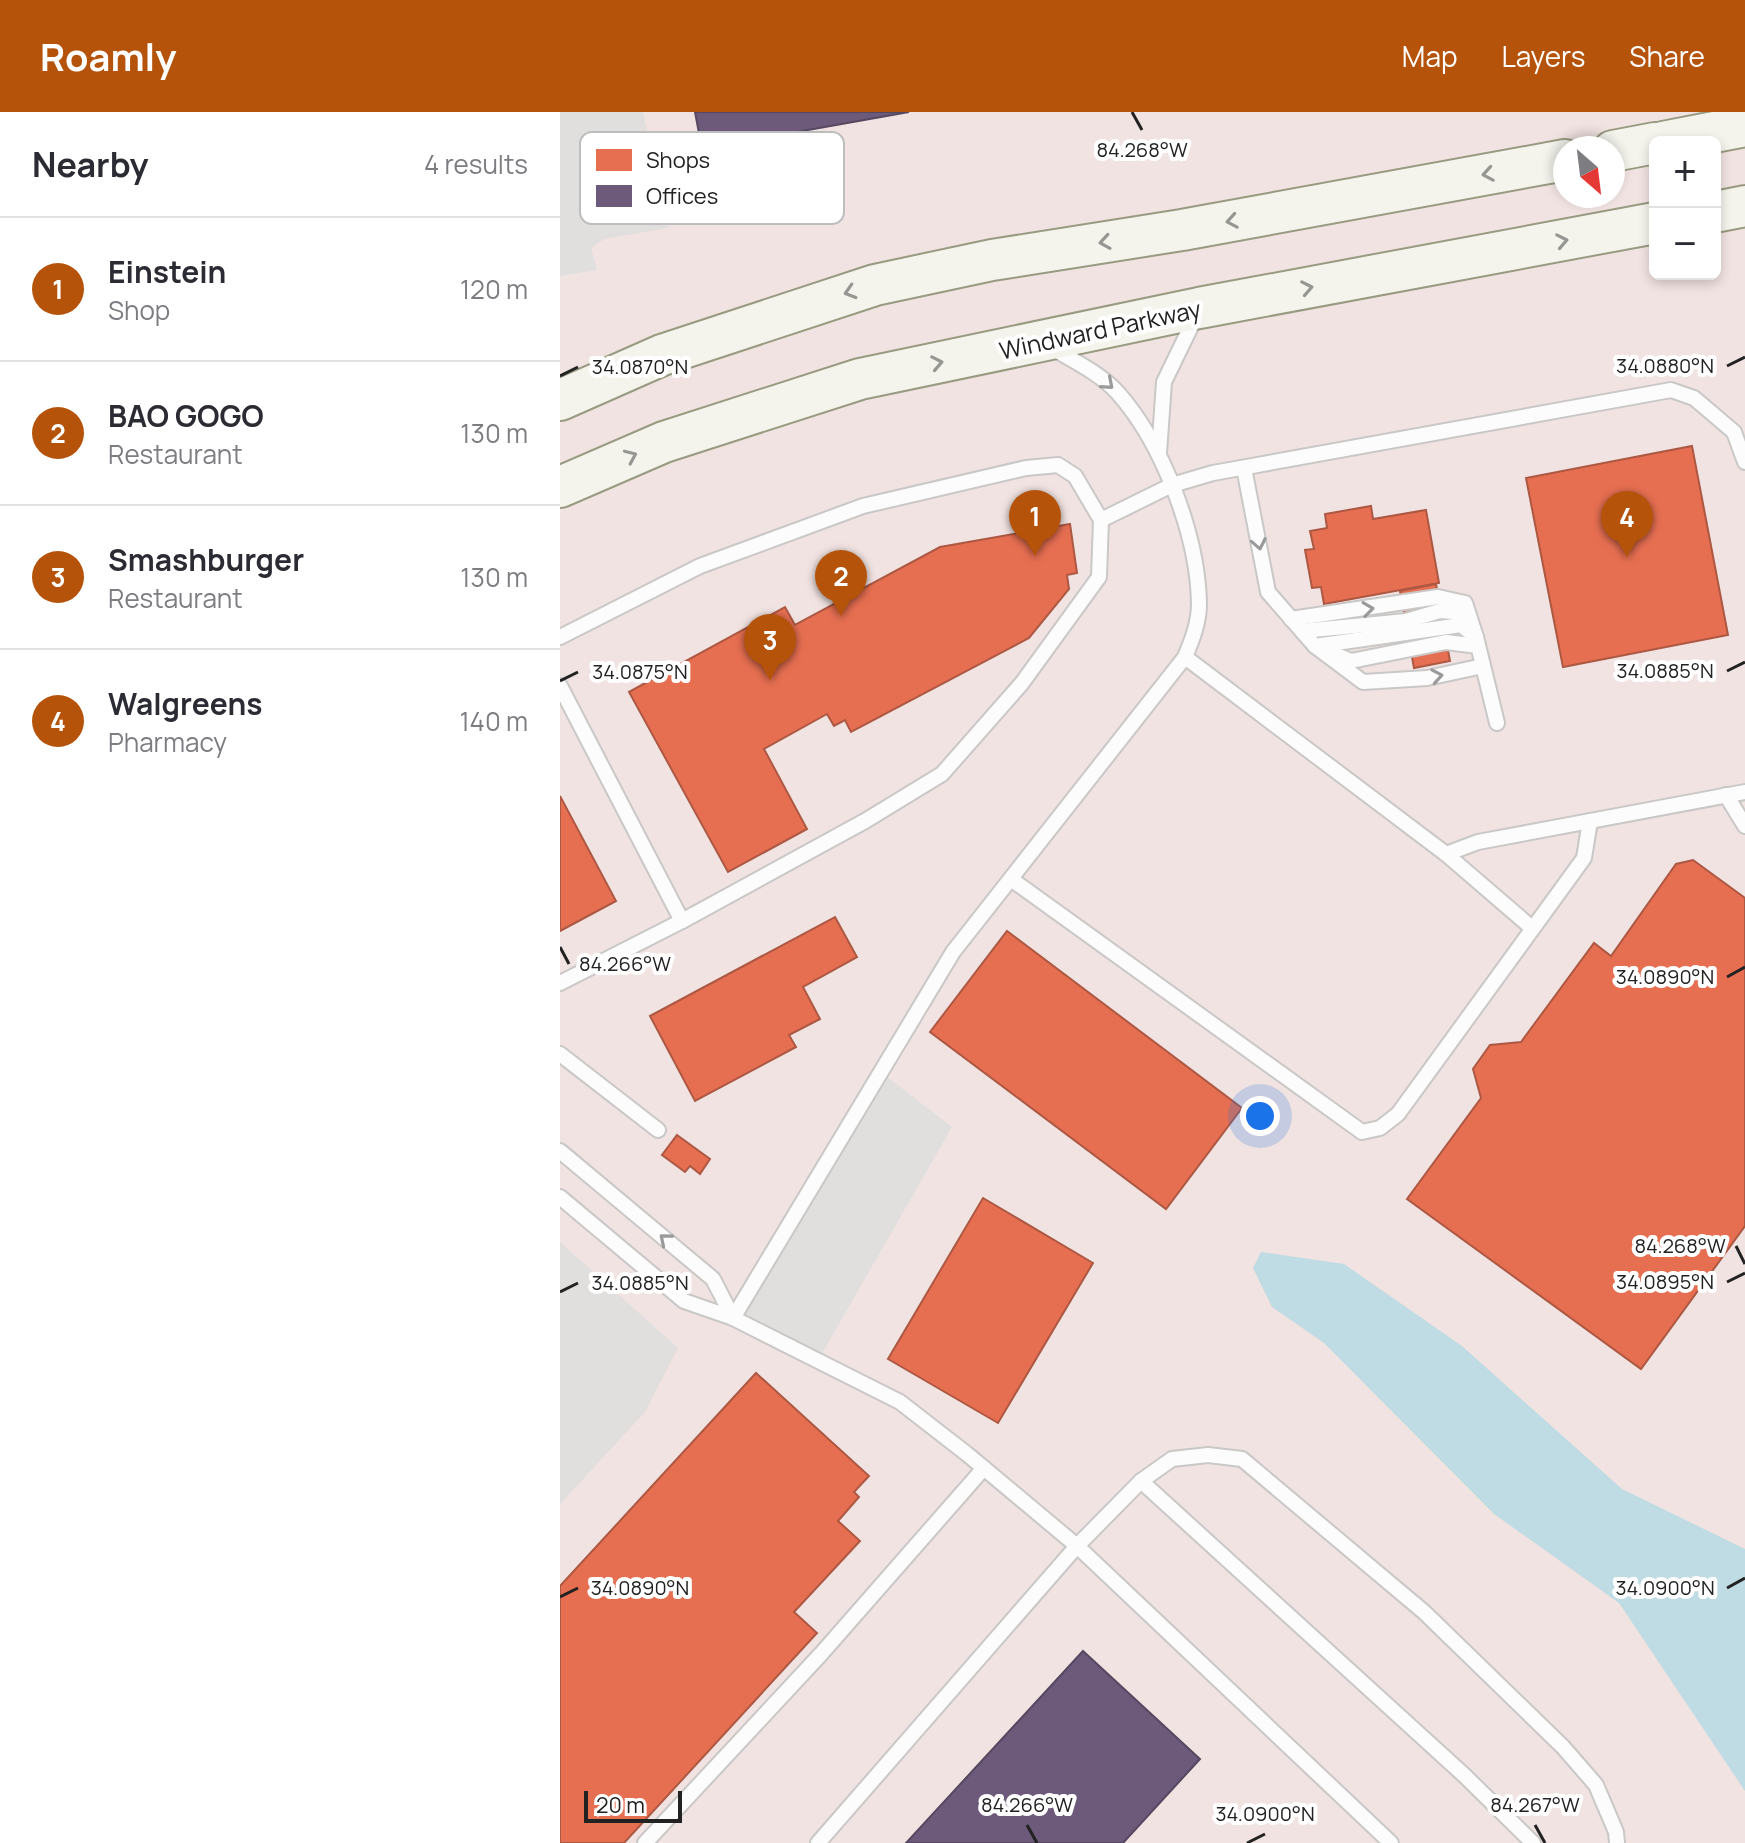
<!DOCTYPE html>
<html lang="en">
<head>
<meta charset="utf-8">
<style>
	:root { --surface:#fff; --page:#f7f7f7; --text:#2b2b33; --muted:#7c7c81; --line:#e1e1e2; --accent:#b45309 }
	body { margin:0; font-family:Manrope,sans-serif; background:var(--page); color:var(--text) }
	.controls { position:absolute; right:24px; top:24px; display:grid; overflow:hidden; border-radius:12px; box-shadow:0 4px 12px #0003 }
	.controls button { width:72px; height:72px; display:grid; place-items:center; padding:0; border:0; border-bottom:2px solid var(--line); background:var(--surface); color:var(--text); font:40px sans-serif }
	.compass { position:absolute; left:993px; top:24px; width:72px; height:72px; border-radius:50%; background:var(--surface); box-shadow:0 4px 12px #0003; rotate:152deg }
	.scale { position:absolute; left:24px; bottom:20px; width:98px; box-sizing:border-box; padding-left:8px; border:4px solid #222; border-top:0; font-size:22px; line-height:28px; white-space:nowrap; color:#222; -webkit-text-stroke:6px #fff; paint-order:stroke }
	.you { position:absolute; left:700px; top:1004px; width:28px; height:28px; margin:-20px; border:6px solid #fff; border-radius:50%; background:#1a73e8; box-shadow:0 0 0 12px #1a73e833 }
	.badge { display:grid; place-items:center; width:52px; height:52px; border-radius:50%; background:var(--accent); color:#fff; font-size:26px; font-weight:700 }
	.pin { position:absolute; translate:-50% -66px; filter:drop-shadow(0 2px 4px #0008) }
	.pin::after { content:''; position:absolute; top:42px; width:28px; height:24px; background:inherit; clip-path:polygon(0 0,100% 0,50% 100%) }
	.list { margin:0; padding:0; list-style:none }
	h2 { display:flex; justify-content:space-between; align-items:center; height:104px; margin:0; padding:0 32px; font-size:34px }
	h2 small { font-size:26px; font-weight:400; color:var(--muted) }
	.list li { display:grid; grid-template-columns:52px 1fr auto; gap:24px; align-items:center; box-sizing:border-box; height:144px; padding:0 32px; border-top:2px solid var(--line) }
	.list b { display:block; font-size:30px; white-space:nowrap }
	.list p { margin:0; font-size:26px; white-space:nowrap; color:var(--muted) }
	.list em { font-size:26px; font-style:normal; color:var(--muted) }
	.map { position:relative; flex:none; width:1185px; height:1731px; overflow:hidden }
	header { display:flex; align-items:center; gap:48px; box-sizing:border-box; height:112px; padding:0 40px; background:var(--accent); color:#fff }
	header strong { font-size:38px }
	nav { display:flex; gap:44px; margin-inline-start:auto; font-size:28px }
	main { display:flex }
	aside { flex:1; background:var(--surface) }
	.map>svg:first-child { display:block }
</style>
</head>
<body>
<header>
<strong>Roamly</strong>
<nav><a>Map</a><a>Layers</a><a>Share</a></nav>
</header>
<main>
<aside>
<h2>Nearby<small>4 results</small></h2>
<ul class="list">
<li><span class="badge">1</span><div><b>Einstein</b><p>Shop</p></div><em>120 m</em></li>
<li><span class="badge">2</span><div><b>BAO GOGO</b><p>Restaurant</p></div><em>130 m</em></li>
<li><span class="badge">3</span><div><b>Smashburger</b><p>Restaurant</p></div><em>130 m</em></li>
<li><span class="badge">4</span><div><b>Walgreens</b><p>Pharmacy</p></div><em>140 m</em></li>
</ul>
</aside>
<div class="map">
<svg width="1185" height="1731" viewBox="0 0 1185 1731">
	<rect width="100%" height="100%" fill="#f0eeeb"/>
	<path fill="#f1e3e1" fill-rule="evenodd" d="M0 0H1185V1731H0ZM1095 30H1155V162H1095ZM1005 36H1053V84H1005Z"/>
	<g fill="#e0dfde">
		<path d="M0 0H83L108 116 44 127 31 136 37 158 0 164Z"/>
		<path d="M321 960 392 1015 260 1245 175 1202Z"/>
		<path d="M0 1130 118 1236 85 1300 0 1392Z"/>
	</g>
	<path fill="#bfdbe3" d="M701 1140 784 1152 902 1234 1062 1377 1185 1437V1679L1059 1491 934 1402 764 1231 712 1195 693 1156Z"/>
	<g fill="#e76f51" stroke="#ac5843" stroke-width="2">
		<path d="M1132 334 1168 523 1003 555 966 366Z"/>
		<path d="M811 394 813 407 866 398 879 471 764 492 761 475 752 476 745 438 754 437 750 419 767 416 765 402Z"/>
		<path d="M510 412 517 461 507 463 509 477 469 526 291 620 285 608 274 614 267 602 204 637 247 717 168 760 69 580 225 495 235 513 380 435Z"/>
		<path d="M876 472 890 549 854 556 840 479Z"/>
		<path d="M0 684 56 789 0 819Z"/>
		<path d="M1133 748 1185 786V1114L1081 1257 847 1087 921 986 913 957 930 933 961 930 1034 831 1051 844 1116 752Z"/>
		<path d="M275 805 297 845 243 875 260 907 229 923 236 935 135 989 90 904Z"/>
		<path d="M447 819 682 996 606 1097 370 920Z"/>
		<path d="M117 1023 150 1047 140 1062 130 1054 125 1060 102 1043Z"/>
		<path d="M423 1086 533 1151 438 1311 328 1247Z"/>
		<path d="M196 1261 309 1364 294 1380 299 1385 278 1409 300 1429 234 1500 257 1521 64 1731H0V1474Z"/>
	</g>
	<g fill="#6d597a" stroke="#564860" stroke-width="2">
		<path d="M135 0H349L142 37Z"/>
		<path d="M523 1539 640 1647 563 1731H346Z"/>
	</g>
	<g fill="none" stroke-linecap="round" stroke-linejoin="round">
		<g stroke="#c9c8c7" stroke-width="18">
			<g id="service">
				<path d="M599 341 604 270 637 202"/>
				<path d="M684 356 708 480 755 534 901 513 916 525 937 611"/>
				<path d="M541 408 612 373 653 361 1111 278 1134 286 1174 320 1185 350"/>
				<path d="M731 507 878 485 905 491 916 525"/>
				<path d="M742 519 846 509 880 499 908 501"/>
				<path d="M0 525 140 454 303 394 466 356 498 353 515 364 541 408 539 465 462 571 382 662 305 709 122 809 0 871"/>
				<path d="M755 534 803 570 867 566 923 554"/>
				<path d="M774 542 791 549 886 530 918 534"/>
				<path d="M625 545 886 742 972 816"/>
				<path d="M0 574 122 809"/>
				<path d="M1166 683 1185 714"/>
				<path d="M886 742 918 730 1185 680"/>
				<path d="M451 767 802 1020 820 1016 838 1002 1024 746 1030 709"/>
				<path d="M0 942 98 1018"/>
				<path d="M0 1039 153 1167 173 1206"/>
				<path d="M0 1085 124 1189 173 1206 340 1290 407 1342 517 1434 831 1731"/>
				<path d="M173 1206 393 840 625 545C632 528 639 511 639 492 638 424 603 332 558 281 541 262 514 249 492 236"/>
				<path d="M581 1369 905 1664 973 1731"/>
				<path d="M85 1731 261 1542 424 1356"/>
				<path d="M258 1731 517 1434 581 1369 612 1347 648 1343 682 1347 864 1500 1003 1635 1036 1673 1056 1720 1057 1731"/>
			</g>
		</g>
		<g stroke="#999a82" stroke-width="44">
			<g id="secondary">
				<path d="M1103 30 1185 14"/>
				<path d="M1053 39 1095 31"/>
				<path d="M1155 100 1185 94"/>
				<path d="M0 288 102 243 315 173 432 148 622 118 1005 48"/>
				<path d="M0 375 104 330 300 267 639 196 1095 111"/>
			</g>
		</g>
		<use href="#service" stroke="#fdfcfc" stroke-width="14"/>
		<use href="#secondary" stroke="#f4f4ed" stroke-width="40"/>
	</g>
	<defs><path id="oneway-chevron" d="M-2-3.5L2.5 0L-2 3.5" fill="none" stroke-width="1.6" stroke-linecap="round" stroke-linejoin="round" transform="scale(2)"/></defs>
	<g stroke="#969692">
		<use href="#oneway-chevron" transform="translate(928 62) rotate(170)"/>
		<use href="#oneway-chevron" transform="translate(672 109) rotate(170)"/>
		<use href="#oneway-chevron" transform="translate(1002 129) rotate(-11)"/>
		<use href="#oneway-chevron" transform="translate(545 130) rotate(171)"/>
		<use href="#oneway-chevron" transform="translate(747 176) rotate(-11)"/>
		<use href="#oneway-chevron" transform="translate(290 180) rotate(163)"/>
		<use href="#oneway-chevron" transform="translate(377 251) rotate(-11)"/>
		<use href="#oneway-chevron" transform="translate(71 344) rotate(-24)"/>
	</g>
	<g stroke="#9a9a9a">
		<use href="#oneway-chevron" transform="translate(548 272) rotate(41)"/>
		<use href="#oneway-chevron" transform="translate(699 432) rotate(79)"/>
		<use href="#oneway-chevron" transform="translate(808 497) rotate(-8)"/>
		<use href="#oneway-chevron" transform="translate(877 564) rotate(-10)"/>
		<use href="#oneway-chevron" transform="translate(105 1127) rotate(-140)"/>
	</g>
	<path fill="none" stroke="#222" stroke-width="3" d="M572 0 582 18M1167 254 1185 245M0 264 18 255M1167 559 1185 550M0 569 18 560M0 835 9 852M1167 865 1185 855M1176 1134 1185 1152M1167 1170 1185 1161M0 1180 18 1171M1167 1476 1185 1466M0 1485 18 1476M467 1713 477 1731M975 1713 985 1731M687 1731 705 1722"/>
	<g text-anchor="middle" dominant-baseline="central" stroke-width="8" stroke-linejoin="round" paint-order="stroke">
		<g font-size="24" fill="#222" stroke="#fff">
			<text transform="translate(540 217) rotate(-12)">Windward Parkway</text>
		</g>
	</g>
	<rect x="20" y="20" width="264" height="92" rx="12" fill="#fff" stroke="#bdbdbd" stroke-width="2"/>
	<rect x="36" y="37" width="36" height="22" fill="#e76f51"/>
	<rect x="36" y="73" width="36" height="22" fill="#6d597a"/>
	<g font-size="22" fill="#222">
		<text x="86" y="56">Shops</text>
		<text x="86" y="92">Offices</text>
	</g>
	<g font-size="20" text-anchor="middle" fill="#222" stroke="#fff" stroke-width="8" stroke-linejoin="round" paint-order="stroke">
		<text x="582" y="45">84.268°W</text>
		<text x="1105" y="261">34.0880°N</text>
		<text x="80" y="262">34.0870°N</text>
		<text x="1105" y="566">34.0885°N</text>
		<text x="80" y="567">34.0875°N</text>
		<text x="65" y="859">84.266°W</text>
		<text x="1105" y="872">34.0890°N</text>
		<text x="1120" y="1141">84.268°W</text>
		<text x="1105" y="1177">34.0895°N</text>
		<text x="80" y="1178">34.0885°N</text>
		<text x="1105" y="1483">34.0900°N</text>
		<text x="80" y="1483">34.0890°N</text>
		<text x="467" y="1700">84.266°W</text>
		<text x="975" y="1700">84.267°W</text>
		<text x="705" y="1709">34.0900°N</text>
	</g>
</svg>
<div class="controls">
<button>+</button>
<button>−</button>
</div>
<svg class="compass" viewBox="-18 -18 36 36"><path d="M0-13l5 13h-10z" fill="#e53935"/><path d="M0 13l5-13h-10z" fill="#7c7c81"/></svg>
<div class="scale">20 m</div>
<div class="you"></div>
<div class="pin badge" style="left:475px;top:444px">1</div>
<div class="pin badge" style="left:281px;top:504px">2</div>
<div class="pin badge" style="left:210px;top:568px">3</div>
<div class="pin badge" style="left:1067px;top:445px">4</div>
</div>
</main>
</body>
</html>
